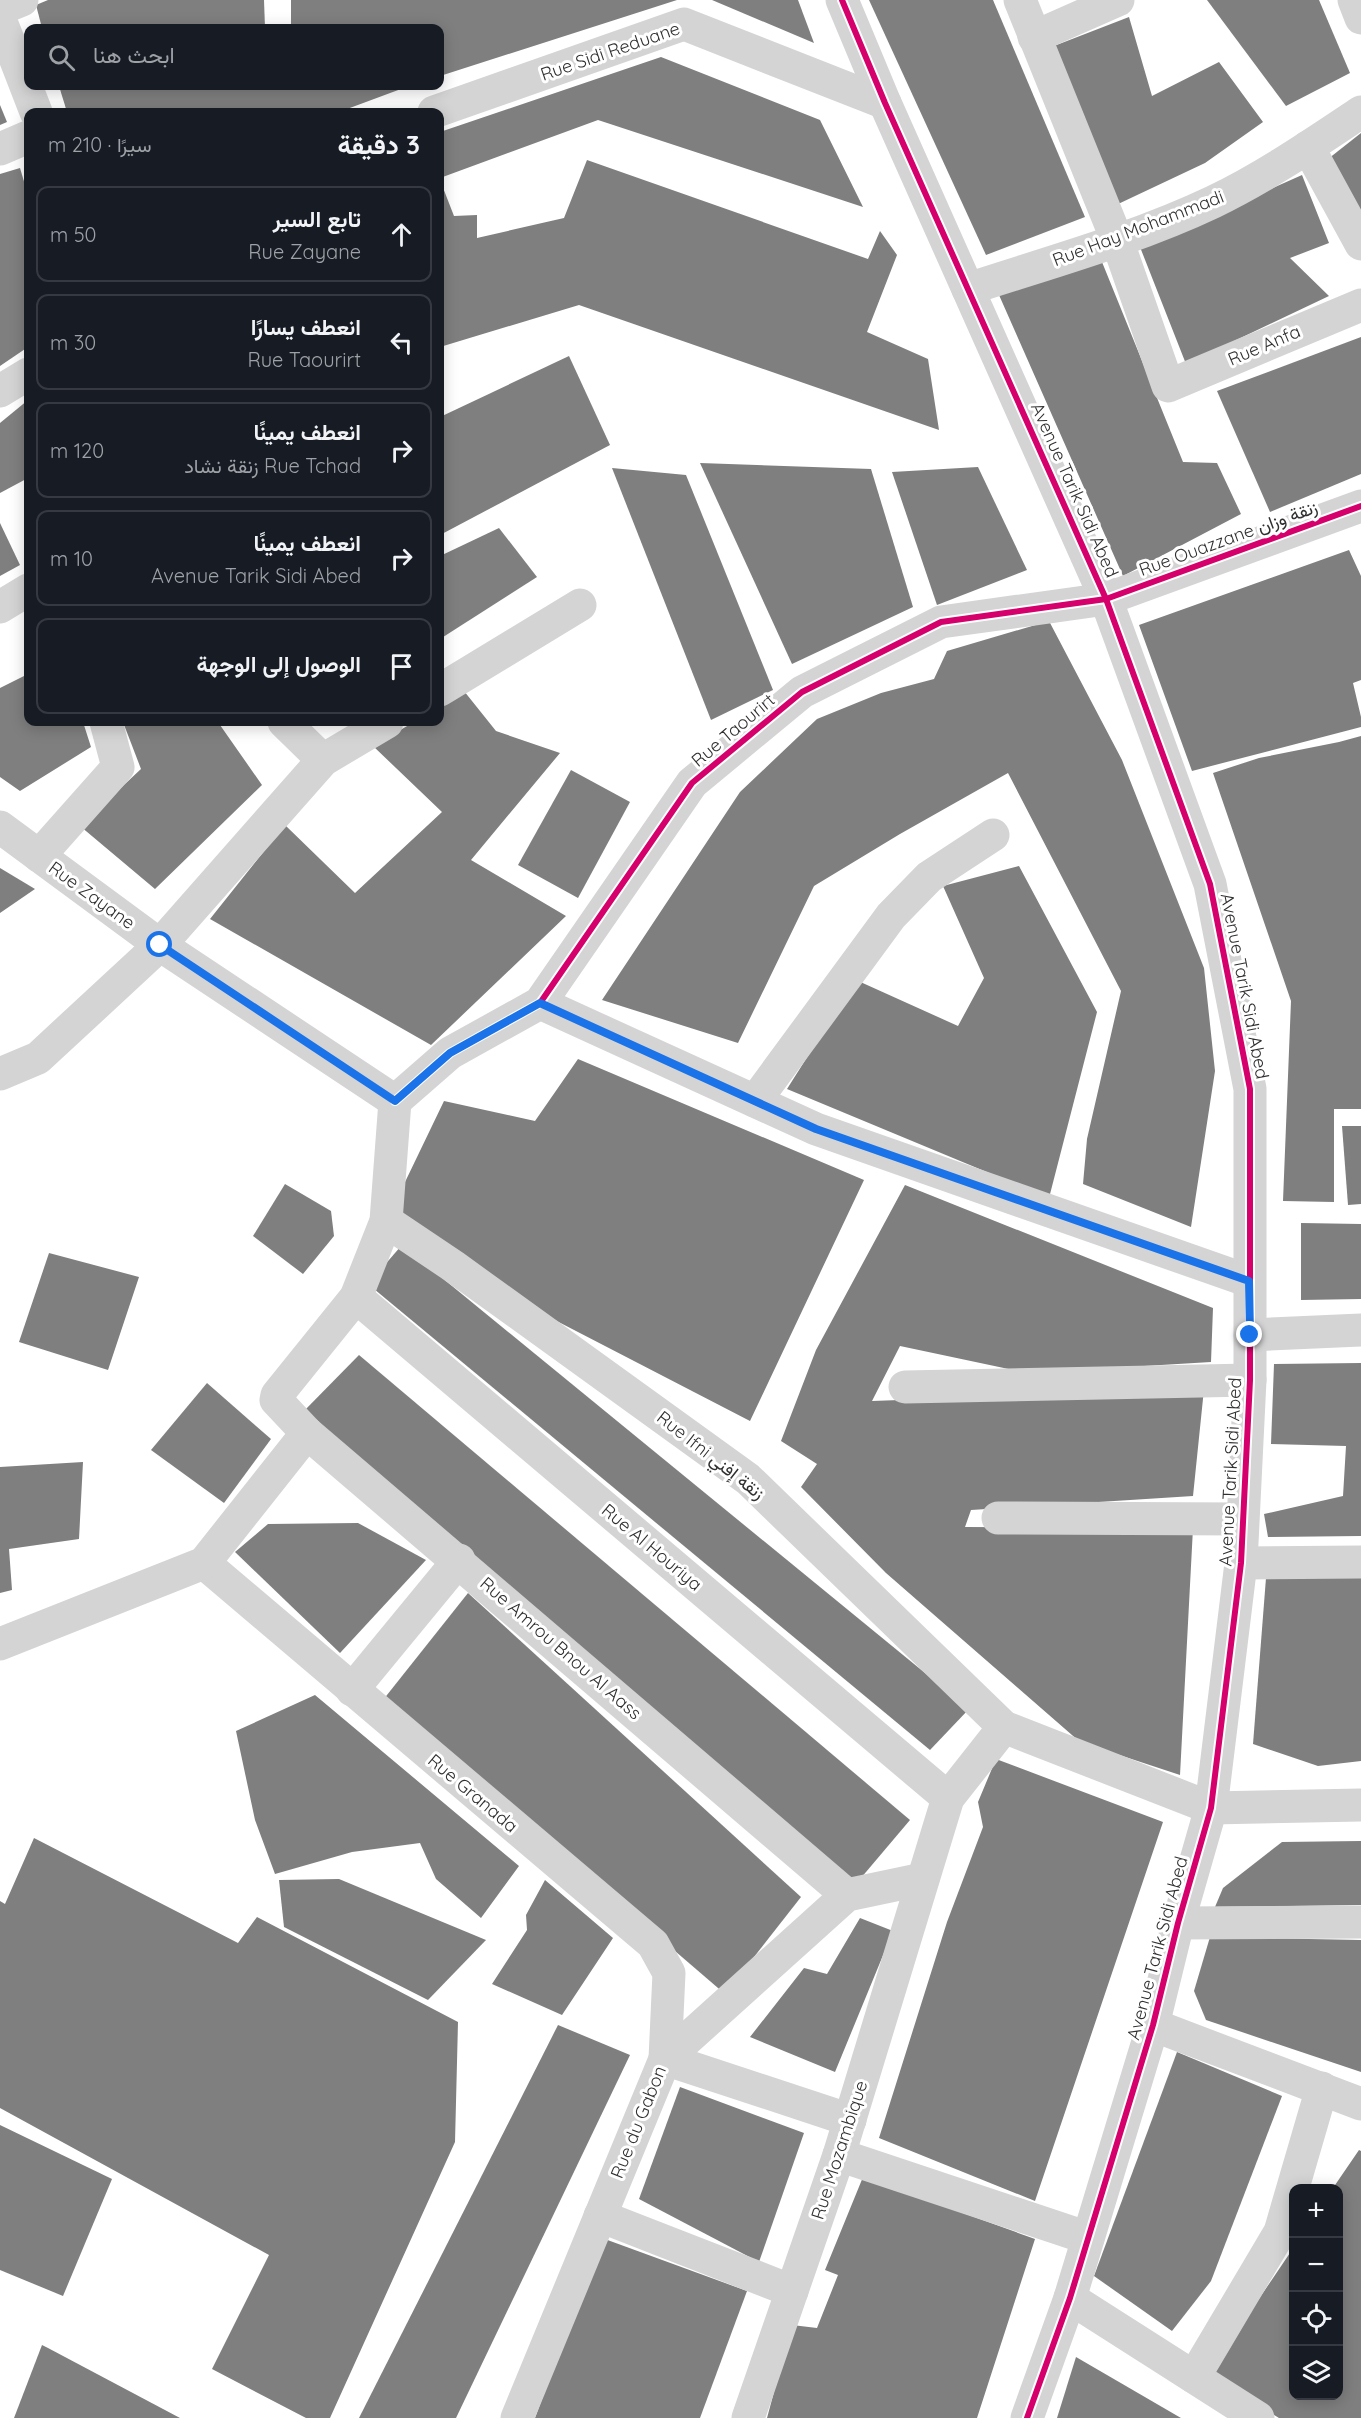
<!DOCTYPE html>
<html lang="ar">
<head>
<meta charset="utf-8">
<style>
	:root { --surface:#171b24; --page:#242831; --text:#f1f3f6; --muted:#9ea1a6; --line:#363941 }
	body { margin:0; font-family:Quicksand,Vazirmatn,sans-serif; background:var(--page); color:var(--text); direction:rtl }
	.controls { position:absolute; right:18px; bottom:18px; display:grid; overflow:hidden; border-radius:12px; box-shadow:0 3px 15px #0003 }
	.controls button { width:54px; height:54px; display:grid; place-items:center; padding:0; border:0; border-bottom:2px solid var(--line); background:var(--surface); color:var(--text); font:30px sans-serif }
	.stop { position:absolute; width:18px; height:18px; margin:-14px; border:4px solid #1a73e8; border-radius:50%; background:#fff }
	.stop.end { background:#1a73e8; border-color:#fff; box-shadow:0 2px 6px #0008 }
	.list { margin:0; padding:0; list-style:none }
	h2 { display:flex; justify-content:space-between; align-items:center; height:78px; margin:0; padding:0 24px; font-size:26px }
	h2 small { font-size:20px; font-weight:400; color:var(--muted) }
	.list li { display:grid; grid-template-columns:39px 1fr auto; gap:18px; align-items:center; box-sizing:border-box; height:96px; margin:0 12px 12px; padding:0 12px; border:2px solid var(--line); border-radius:12px }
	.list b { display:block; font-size:22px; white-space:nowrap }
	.list p { margin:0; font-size:20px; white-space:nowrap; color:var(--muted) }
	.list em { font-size:20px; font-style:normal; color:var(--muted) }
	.icon { flex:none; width:33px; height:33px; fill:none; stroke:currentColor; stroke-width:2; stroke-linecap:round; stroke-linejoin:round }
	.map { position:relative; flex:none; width:1361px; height:2418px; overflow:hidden; direction:ltr }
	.search { position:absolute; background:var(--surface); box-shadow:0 3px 15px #0003; left:24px; top:24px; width:420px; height:66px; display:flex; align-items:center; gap:15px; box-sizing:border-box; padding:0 21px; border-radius:12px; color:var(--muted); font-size:22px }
	.panel { position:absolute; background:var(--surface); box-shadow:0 3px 15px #0003; left:24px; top:108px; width:420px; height:618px; border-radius:12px; direction:rtl }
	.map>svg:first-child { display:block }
</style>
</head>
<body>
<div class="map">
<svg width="1361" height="2418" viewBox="0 0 1361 2418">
	<rect width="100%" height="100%" fill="#fff"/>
	<g fill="#7f7f7f">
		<path d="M48 0H264L265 28H42L36 5Z"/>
		<path d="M291 0H677L440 76V28H291Z"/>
		<path d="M712 0H798L814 43Z"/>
		<path d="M869 0H993L1085 217 986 255Z"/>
		<path d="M1207 0H1319L1350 73 1286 106Z"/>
		<path d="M1129 17 1152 96 1219 62 1263 122 1205 163 1116 205 1054 46Z"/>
		<path d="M661 57 820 120 863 207 598 120 440 178V132Z"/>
		<path d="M59 86H409L339 112H67Z"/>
		<path d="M0 105 7 122 0 125Z"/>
		<path d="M1361 133V220L1328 159Z"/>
		<path d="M587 160 868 259 880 231 897 255 867 332 928 359 939 430 579 305 440 347V180L454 216 477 215V238L564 218Z"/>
		<path d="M20 168 28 195V347L0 366V174Z"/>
		<path d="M1302 175 1329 243 1290 258 1329 296 1186 364 1140 247Z"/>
		<path d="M1102 262 1183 462 1217 463 1241 514 1123 576 999 295Z"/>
		<path d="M1361 337V474L1270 512 1217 391Z"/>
		<path d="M569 356 610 445 440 535V417Z"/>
		<path d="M28 400V478L0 493V423Z"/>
		<path d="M700 463 871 469 913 607 792 664Z"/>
		<path d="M978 467 1027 570 937 605 892 472Z"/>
		<path d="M612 468 686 475 773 690 711 720Z"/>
		<path d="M0 523 20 565 0 576Z"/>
		<path d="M499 528 537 577 440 639V556Z"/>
		<path d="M1349 550 1361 576V680L1353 683 1361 717V727L1192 771 1139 625Z"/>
		<path d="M1049 621 1122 760 1204 968 1215 1071 1191 1227 1083 1184 1087 1139 1121 991 1008 773 900 834 814 886 738 1043 602 1000 740 792 817 719 881 693 934 679 947 651Z"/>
		<path d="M28 674V722H83L91 747 20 791 0 777V688Z"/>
		<path d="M464 691 496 731 560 753 471 860 566 916 431 1045 210 919 285 825 355 893 442 812 373 746 414 722H440V706Z"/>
		<path d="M123 722H223L220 725 262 785 155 889 80 826 141 769Z"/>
		<path d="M1361 736V1109H1334V1202L1283 1201 1291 1001 1213 773 1259 758 1339 742Z"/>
		<path d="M571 770 630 802 578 898 518 865Z"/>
		<path d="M1019 866 1097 1012 1049 1198 787 1089 856 980 958 1026 984 978 943 886Z"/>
		<path d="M0 868 35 889 0 913Z"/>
		<path d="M578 1059 864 1180 750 1421 547 1316 393 1207 444 1101 535 1121Z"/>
		<path d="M1342 1126H1361V1204L1348 1205Z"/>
		<path d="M285 1184 331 1211 334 1236 303 1274 253 1236Z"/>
		<path d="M905 1185 1213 1308 1211 1362 1028 1373 900 1346 872 1401 1204 1389 1193 1496 971 1510 965 1527 1193 1528 1180 1775 1080 1742 886 1573 801 1487 817 1464 781 1441 816 1350Z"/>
		<path d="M1301 1223 1361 1224V1299L1301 1300Z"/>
		<path d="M402 1245 969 1709 930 1750 368 1284Z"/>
		<path d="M49 1253 139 1277 108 1370 19 1342Z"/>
		<path d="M359 1355 910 1820 855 1885 303 1412Z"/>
		<path d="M1361 1363V1536L1268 1537 1264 1514 1343 1496 1346 1446 1271 1444 1274 1364Z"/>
		<path d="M207 1383 271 1439 224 1503 151 1450Z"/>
		<path d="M83 1462 79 1539 9 1549 12 1590 0 1593V1467Z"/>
		<path d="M358 1523 426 1560 340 1653 235 1552 268 1524Z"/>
		<path d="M1361 1576V1761L1318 1766 1253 1744 1266 1578Z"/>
		<path d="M468 1593 801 1897 725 1994 383 1700Z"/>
		<path d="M315 1695 519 1866 481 1918 436 1879 420 1843 352 1852 275 1874 255 1820 236 1731Z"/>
		<path d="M996 1759 1163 1822 1035 2201 879 2138 947 1922 983 1827 978 1802Z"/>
		<path d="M34 1838 238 1943 257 1917 458 2022 455 2142 330 2418H306L212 2369 269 2255 0 2108V1901L5 1904Z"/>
		<path d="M1361 1841V1905L1215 1907 1223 1888 1282 1842Z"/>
		<path d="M339 1879 486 1940 428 2000 284 1927 279 1880Z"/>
		<path d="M545 1880 613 1938 562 2015 492 1984 527 1930 526 1915Z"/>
		<path d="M860 1918 893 1931 835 2072 750 2037 804 1968 827 1974Z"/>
		<path d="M1210 1937 1361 1940V2072L1206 2020 1194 1991Z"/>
		<path d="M558 2025 630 2055 456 2418H359Z"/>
		<path d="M1177 2052 1282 2096 1211 2281 1172 2331 1094 2276Z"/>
		<path d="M680 2087 804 2133 759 2262 639 2199Z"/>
		<path d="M0 2125 112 2179 63 2296 0 2270Z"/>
		<path d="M1359 2150 1361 2151V2418H1279L1208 2374 1294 2247V2396H1338V2188H1333Z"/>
		<path d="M863 2177 1035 2239 977 2418H767L792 2325 817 2328 838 2275 825 2270Z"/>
		<path d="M602 2238 747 2291 700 2418H535Z"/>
		<path d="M42 2345 48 2348 180 2418H14Z"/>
		<path d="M1076 2357 1181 2418H1057Z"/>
	</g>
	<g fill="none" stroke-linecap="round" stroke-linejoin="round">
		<g stroke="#d4d4d4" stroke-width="33">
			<path d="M842 0 885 103 1106 599 1210 884 1250 1089V1380L1241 1563 1211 1808 1178 1923 1153 2025 1070 2298 1027 2418"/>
			<path d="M1020 0 1117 240 1168 386 1361 305"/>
			<path d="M1354 0 1361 18"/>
			<path d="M0 9 22 0"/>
			<path d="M0 19 36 112"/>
			<path d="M1034 37 1118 0"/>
			<path d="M434 112 684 24 885 103"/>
			<path d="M1308 147 1361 244"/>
			<path d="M0 149 28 137"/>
			<path d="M968 289C1050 262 1135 239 1213 202 1265 177 1313 144 1361 112"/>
			<path d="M0 391 28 374"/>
			<path d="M0 607 28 590"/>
			<path d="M440 690 580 605"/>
			<path d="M284 722 323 760"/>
			<path d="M0 827 160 945 395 1101"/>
			<path d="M39 856 118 767 106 722"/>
			<path d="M540 1003 816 1129 1249 1281"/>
			<path d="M0 1074 38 1058 160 945 323 760 387 722"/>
			<path d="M395 1101 450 1053 540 1003 692 783 802 692 941 622 1106 599 1361 506"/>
			<path d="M395 1101 386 1221 356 1297 277 1395 276 1400 307 1433 847 1895"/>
			<path d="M755 1101 891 916 929 877 993 835"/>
			<path d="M386 1221 453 1266 748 1479 1004 1727 1211 1808 1361 1805"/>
			<path d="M356 1297 948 1798"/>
			<path d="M1250 1335 1361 1330"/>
			<path d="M905 1387 1250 1380"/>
			<path d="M998 1518 1242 1519"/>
			<path d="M204 1563 653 1944 669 1973 665 2059 850 2120"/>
			<path d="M1241 1563 1361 1562"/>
			<path d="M0 1644 204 1563 307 1433"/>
			<path d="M352 1690 459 1560"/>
			<path d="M1178 1923 1361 1922"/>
			<path d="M1153 2025 1361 2104"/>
			<path d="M839 2155 1088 2238"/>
			<path d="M600 2216 792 2291"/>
			<path d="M1070 2298 1258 2418"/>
			<path d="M1194 2377 1280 2232 1322 2088"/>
			<path d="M517 2418 665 2059 847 1895 923 1879"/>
			<path d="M748 2418 839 2155 948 1798 1004 1727"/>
		</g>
		<g stroke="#fff" stroke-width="10">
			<g id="cycleway">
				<path d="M842 0 885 103 1106 599 1210 884 1250 1089V1380L1241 1563 1211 1808 1178 1923 1153 2025 1070 2298 1027 2418"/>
				<path d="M395 1101 450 1053 540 1003 692 783 802 692 941 622 1106 599 1361 506"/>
			</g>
		</g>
		<use href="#cycleway" stroke="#d6006c" stroke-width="6"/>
	</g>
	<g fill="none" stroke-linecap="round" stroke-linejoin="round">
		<path stroke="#1a73e8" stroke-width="8" d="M160 945 395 1101 450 1053 540 1003 816 1129 1249 1281 1250 1335"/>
	</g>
	<g text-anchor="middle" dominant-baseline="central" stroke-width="6" stroke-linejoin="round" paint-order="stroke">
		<g font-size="18" fill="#303030" stroke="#fff">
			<text transform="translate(610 51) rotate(-19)">Rue Sidi Reduane</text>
			<text transform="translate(1138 228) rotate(-21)">Rue Hay Mohammadi</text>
			<text transform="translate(1264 345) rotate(-23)">Rue Anfa</text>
			<text transform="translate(1075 490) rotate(66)">Avenue Tarik Sidi Abed</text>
			<text transform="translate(1228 538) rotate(-20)">Rue Ouazzane زنقة وزان</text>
			<text transform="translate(733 730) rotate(-40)">Rue Taourirt</text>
			<text transform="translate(92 895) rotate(36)">Rue Zayane</text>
			<text transform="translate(1245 986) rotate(79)">Avenue Tarik Sidi Abed</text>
			<text transform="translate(711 1455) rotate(38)">Rue Ifni زنقة إفني</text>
			<text transform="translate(1230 1472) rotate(-87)">Avenue Tarik Sidi Abed</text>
			<text transform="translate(652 1547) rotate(40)">Rue Al Houriya</text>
			<text transform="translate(561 1648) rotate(41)">Rue Amrou Bnou Al Aass</text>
			<text transform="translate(473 1793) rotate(40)">Rue Granada</text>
			<text transform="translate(1157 1948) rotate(-75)">Avenue Tarik Sidi Abed</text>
			<text transform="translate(638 2122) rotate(-68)">Rue du Gabon</text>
			<text transform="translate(839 2150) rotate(-72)">Rue Mozambique</text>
		</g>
	</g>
</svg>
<div class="controls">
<button>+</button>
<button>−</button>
<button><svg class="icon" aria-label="locate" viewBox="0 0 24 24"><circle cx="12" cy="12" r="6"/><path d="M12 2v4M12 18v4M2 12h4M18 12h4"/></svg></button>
<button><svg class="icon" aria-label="layers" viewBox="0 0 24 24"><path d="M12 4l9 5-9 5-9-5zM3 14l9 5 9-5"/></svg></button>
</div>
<div class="stop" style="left:160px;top:945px"></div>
<div class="stop end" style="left:1250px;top:1335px"></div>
<div class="search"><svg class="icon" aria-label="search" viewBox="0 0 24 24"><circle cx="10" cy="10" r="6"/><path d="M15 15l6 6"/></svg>ابحث هنا</div>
<section class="panel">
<h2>3 دقيقة<small>سيرًا · 210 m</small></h2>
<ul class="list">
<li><svg class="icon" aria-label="ahead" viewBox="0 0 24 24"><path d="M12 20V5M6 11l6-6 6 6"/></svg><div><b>تابع السير</b><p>Rue Zayane</p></div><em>50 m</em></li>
<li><svg class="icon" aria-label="left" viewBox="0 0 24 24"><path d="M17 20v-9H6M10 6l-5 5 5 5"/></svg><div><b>انعطف يسارًا</b><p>Rue Taourirt</p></div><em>30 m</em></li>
<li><svg class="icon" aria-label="right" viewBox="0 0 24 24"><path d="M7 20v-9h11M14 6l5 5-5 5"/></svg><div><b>انعطف يمينًا</b><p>Rue Tchad زنقة نشاد</p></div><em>120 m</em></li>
<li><svg class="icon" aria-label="right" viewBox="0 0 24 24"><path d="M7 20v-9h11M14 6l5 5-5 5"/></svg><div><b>انعطف يمينًا</b><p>Avenue Tarik Sidi Abed</p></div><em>10 m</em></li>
<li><svg class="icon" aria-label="arrive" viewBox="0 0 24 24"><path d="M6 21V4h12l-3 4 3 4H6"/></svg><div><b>الوصول إلى الوجهة</b></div></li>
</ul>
</section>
</div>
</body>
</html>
